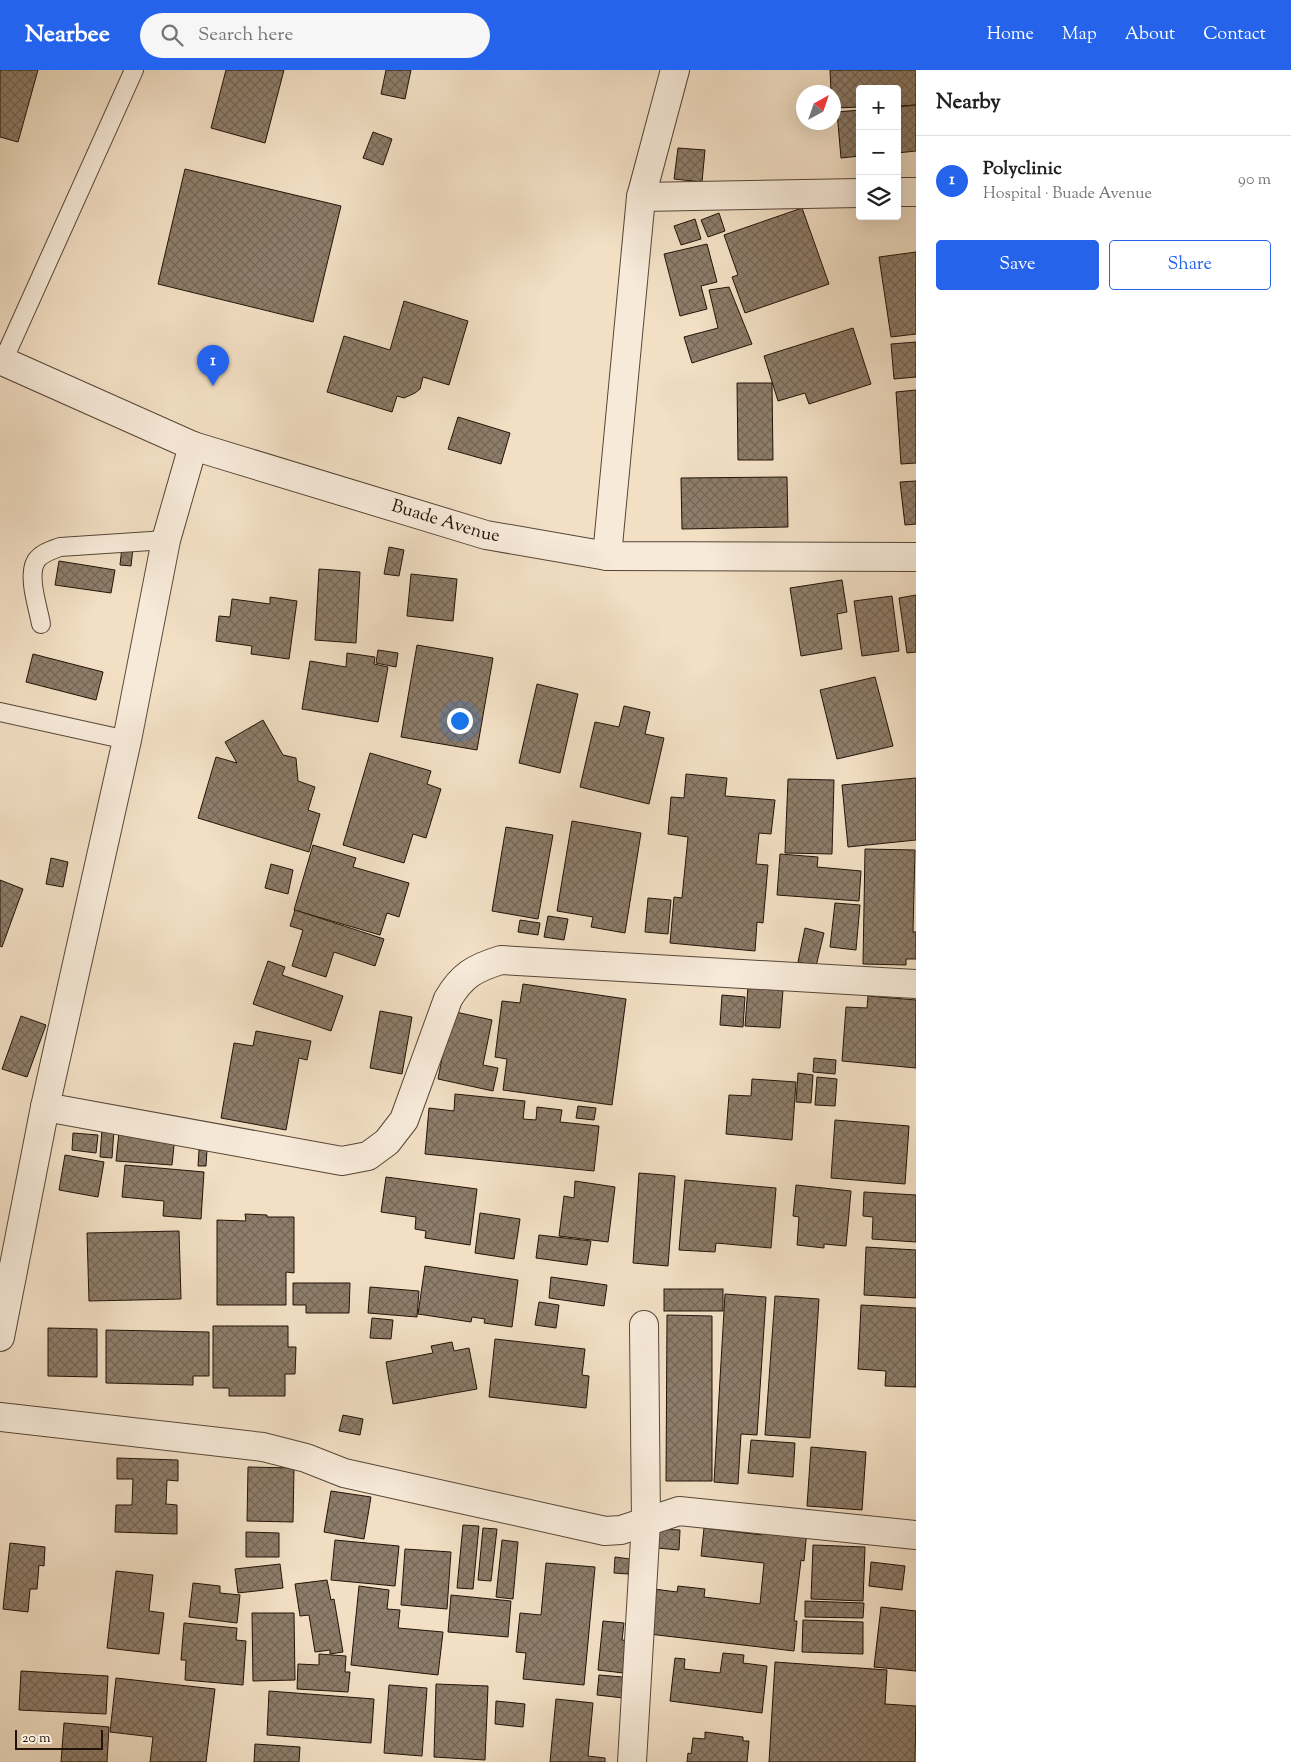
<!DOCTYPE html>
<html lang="en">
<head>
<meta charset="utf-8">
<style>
	:root { --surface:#fff; --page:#f6f6f6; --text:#202124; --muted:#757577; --line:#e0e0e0; --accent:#2563eb }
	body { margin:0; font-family:"Sorts Mill Goudy",serif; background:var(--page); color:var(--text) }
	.controls { position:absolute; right:15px; top:15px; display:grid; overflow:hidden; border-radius:5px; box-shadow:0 5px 20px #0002 }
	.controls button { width:45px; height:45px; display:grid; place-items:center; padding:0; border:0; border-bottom:1px solid var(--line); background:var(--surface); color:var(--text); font:25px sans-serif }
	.compass { position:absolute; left:796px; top:15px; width:45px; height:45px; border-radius:50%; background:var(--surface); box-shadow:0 5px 20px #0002; rotate:40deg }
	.scale { position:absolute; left:15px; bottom:12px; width:88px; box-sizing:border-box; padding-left:5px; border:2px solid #221308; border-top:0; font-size:14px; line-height:18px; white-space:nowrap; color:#221308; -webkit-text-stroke:4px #f7ead9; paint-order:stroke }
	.you { position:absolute; left:459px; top:650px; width:18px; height:18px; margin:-12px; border:4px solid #fff; border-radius:50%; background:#1a73e8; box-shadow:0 0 0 8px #1a73e833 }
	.badge { display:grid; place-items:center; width:32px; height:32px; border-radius:50%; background:var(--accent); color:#fff; font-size:16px; font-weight:700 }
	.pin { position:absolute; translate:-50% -41px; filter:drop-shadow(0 1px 2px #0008) }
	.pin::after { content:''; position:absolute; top:26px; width:18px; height:15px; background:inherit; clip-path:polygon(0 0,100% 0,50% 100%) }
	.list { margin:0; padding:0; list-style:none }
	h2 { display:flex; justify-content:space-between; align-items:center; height:65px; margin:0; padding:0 20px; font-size:21px }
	h2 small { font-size:16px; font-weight:400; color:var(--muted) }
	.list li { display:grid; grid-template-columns:32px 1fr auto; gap:15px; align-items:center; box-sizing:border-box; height:90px; padding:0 20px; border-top:1px solid var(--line) }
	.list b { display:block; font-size:19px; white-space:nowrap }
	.list p { margin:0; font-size:16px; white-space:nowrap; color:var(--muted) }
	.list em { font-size:16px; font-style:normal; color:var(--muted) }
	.actions { display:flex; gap:10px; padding:15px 20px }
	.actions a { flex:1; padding:11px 0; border:1px solid var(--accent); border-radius:5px; text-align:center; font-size:18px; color:var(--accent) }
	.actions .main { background:var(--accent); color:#fff }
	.icon { flex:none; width:28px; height:28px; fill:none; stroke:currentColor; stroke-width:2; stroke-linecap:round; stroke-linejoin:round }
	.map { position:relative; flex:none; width:916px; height:1692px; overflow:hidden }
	header { display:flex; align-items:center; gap:30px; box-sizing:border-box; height:70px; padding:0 25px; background:var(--accent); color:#fff }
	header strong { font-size:24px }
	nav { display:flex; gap:28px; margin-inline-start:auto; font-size:18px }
	.search { width:350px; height:45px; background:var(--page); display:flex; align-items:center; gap:12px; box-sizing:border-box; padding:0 18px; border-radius:28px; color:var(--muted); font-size:19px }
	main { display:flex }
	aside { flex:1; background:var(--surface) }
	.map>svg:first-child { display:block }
</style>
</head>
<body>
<header>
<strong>Nearbee</strong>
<div class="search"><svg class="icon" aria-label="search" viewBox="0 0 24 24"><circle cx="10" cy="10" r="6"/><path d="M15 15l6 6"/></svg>Search here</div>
<nav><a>Home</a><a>Map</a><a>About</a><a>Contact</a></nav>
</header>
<main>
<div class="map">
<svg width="916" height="1692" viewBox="0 0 916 1692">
	<defs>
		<pattern id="building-cross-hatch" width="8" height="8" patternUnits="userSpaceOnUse" patternTransform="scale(1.25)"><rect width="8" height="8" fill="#8e7d6a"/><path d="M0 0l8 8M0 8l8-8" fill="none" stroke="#746555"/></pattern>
	</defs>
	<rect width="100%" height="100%" fill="#f2dfc4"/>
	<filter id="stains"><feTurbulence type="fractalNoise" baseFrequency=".004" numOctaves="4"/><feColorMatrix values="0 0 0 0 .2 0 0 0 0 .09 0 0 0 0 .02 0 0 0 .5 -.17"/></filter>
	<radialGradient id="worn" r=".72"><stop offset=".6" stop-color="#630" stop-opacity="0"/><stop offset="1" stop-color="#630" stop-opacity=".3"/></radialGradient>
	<g fill="url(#building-cross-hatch)" stroke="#221308">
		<path d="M0 0H38L18 72 0 67Z"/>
		<path d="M226 0H284L265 73 211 58Z"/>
		<path d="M386 0H411L405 29 381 24Z"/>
		<path d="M830 0H916V35L897 36V19H860V37L834 38V22H831Z"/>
		<path d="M916 35V81L897 83V37Z"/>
		<path d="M860 40V86L841 88 837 42Z"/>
		<path d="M373 62 392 69 383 95 363 88Z"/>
		<path d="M678 78 705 80 702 112 674 109Z"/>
		<path d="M185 99 341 136 313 252 158 214Z"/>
		<path d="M802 138 829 214 745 243 732 207 738 205 724 165Z"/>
		<path d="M719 143 725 161 708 167 701 150Z"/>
		<path d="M695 149 701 169 681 175 674 156Z"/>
		<path d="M707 174 717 212 701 216 707 239 680 246 664 184Z"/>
		<path d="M916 182V264L891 267 879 187Z"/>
		<path d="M729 217 752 274 692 293 684 267 718 258 709 220Z"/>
		<path d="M404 231 468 251 449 315 423 307 420 319 415 323 404 328 397 326 392 342 327 322 344 266 390 280Z"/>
		<path d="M853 258 871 314 809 334 805 323 778 331 764 286Z"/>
		<path d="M916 272V307L894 309 891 274Z"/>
		<path d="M737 313H772L773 390H738Z"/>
		<path d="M916 320V393L901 394 896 322Z"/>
		<path d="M458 347 510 363 501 394 448 379Z"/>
		<path d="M787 407 788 457 682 459 681 408Z"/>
		<path d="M916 411V454L905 455 900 412Z"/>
		<path d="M122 477 133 478 131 496 120 495Z"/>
		<path d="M389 477 404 480 399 506 384 504Z"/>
		<path d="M59 491 115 500 111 523 55 515Z"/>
		<path d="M319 499 360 502 356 573 315 570Z"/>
		<path d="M411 504 457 509 453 551 407 546Z"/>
		<path d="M842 510 847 542 837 544 842 579 801 586 790 518Z"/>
		<path d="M916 525V582L907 583 899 528Z"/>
		<path d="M892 526 899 581 862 586 854 531Z"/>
		<path d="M270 527 297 531 289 589 251 584 252 576 216 571 219 546 230 547 232 529 270 534Z"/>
		<path d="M417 575 493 588 477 680 401 667Z"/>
		<path d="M378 580 398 583 396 597 376 593Z"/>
		<path d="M347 583 375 587 374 594 388 597 378 652 302 639 310 591 346 597Z"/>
		<path d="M33 584 103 602 96 630 26 612Z"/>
		<path d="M875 607 893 676 837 689 820 620Z"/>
		<path d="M537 614 578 624 560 703 519 693Z"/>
		<path d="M624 636 650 642 645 664 664 668 649 734 580 717 595 652 619 657Z"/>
		<path d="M263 650 283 685 296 688 298 711 315 717 308 740 320 744 309 782 198 748 216 687 237 693 225 672Z"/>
		<path d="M370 683 431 701 427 714 441 719 426 768 413 764 404 793 343 775Z"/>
		<path d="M686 704 727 708 725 726 775 730 771 764 759 763 756 794 768 795 763 853 757 852 755 881 670 873 674 827 682 828 688 767 668 764 671 727 684 728Z"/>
		<path d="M916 708V770L848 777 842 715Z"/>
		<path d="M788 709 834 710 832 784 785 783Z"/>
		<path d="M572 751 641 763 625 863 591 857 593 847 557 841Z"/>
		<path d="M506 757 553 765 538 849 492 841Z"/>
		<path d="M313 775 356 788 353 797 409 813 399 847 387 843 380 865 294 840Z"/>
		<path d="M865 779 915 780 913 862H916V889H906V895L863 894Z"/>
		<path d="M780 784 818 787 817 797 861 801 859 831 777 825Z"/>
		<path d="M51 788 68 792 63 817 46 814Z"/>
		<path d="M271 794 293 800 288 824 265 818Z"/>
		<path d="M0 810 23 819 2 877 0 876Z"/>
		<path d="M648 828 671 830 668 864 645 862Z"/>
		<path d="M835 833 860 835 856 880 830 877Z"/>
		<path d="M295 840 384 869 375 896 334 882 326 907 292 896 303 860 290 856Z"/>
		<path d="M548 846 568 849 564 870 544 867Z"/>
		<path d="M520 850 540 853 538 865 518 862Z"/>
		<path d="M805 858 824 863 816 896 798 892Z"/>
		<path d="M268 891 285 897 282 905 343 926 331 961 253 934Z"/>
		<path d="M523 914 626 929 612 1035 503 1020 507 989 495 987 502 931 520 933Z"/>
		<path d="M748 917 783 920 780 958 745 956Z"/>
		<path d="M722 925 745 927 743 957 720 955Z"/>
		<path d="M868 926 916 930V998L842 991 846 937 867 938Z"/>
		<path d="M380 941 412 947 402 1004 370 998Z"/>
		<path d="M451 941 492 950 483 995 498 998 493 1021 438 1009Z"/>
		<path d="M21 946 46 955 27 1007 2 999Z"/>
		<path d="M256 961 311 971 307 990 299 988 286 1060 221 1048 234 973 253 976Z"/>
		<path d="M814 988 836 990 835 1004 813 1002Z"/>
		<path d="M798 1003 813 1005 811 1033 796 1032Z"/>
		<path d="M817 1007 837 1009 835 1036 815 1035Z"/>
		<path d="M752 1009 796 1012 792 1070 726 1064 729 1025 751 1026Z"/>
		<path d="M455 1024 525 1031 523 1049 536 1050 537 1037 562 1040 560 1052 599 1056 594 1101 425 1084 429 1038 454 1041Z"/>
		<path d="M578 1036 596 1038 594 1050 576 1048Z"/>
		<path d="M835 1050 909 1056 905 1114 831 1108Z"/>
		<path d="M102 1059 114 1060 112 1088 100 1087Z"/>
		<path d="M119 1062 175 1066 172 1095 116 1091Z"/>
		<path d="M73 1063 98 1065 96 1083 72 1080Z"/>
		<path d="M199 1080H207L206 1096H198Z"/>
		<path d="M65 1085 104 1092 98 1127 59 1120Z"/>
		<path d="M125 1095 204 1102 201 1149 163 1146 164 1131 122 1127Z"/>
		<path d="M639 1103 675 1106 668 1196 633 1193Z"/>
		<path d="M386 1107 477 1119 470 1175 425 1168 426 1161 415 1159 416 1147 381 1142Z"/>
		<path d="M685 1110 776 1118 771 1178 716 1173 715 1182 679 1180Z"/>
		<path d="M575 1111 615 1117 608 1172 559 1166 564 1126 574 1128Z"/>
		<path d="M796 1115 851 1121 846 1176 824 1174V1178L797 1175 799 1147 793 1146Z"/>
		<path d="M864 1122 916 1125V1172L872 1169 873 1147 863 1146Z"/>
		<path d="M480 1143 520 1149 514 1189 475 1183Z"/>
		<path d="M245 1144 267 1145V1147H294V1203L286 1202V1235H217V1150L246 1151Z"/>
		<path d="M179 1161 181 1229 89 1231 87 1163Z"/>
		<path d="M539 1165 591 1171 587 1195 536 1188Z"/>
		<path d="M866 1177 916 1180V1228L864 1225Z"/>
		<path d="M425 1196 518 1210 512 1257 484 1253 485 1249 472 1247 471 1252 418 1244Z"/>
		<path d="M551 1207 607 1215 604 1236 549 1228Z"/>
		<path d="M293 1213H350L349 1243H306V1235H293Z"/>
		<path d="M370 1217 419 1221 417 1247 368 1243Z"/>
		<rect x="664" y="1219" width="59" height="22"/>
		<path d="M725 1224 766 1227 757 1365 741 1364 738 1414 714 1412Z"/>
		<path d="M775 1226 819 1229 810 1368 765 1365Z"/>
		<path d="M539 1232 559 1235 556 1258 535 1255Z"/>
		<path d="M861 1235 916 1238V1317L885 1316 886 1301 858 1299Z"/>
		<path d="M667 1245 712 1246V1411H666Z"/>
		<path d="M372 1248 393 1250 391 1269 370 1268Z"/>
		<path d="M213 1256H288V1277H296L295 1304H285V1326H229V1318H213Z"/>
		<path d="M48 1258 97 1259V1307L48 1306Z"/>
		<path d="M106 1260 209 1262V1306H193V1315L106 1313Z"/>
		<path d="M495 1269 585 1279 582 1305 589 1306 586 1338 489 1327Z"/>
		<path d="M452 1272 454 1281 469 1278 477 1319 393 1334 386 1292 433 1283 431 1276Z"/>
		<path d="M343 1345 363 1349 360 1365 339 1361Z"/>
		<path d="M751 1370 795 1373 793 1407 748 1403Z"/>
		<path d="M811 1377 866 1382 862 1440 807 1436Z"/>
		<path d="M117 1388 178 1390V1411L167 1410 166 1434 177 1435V1464L115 1462 116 1435H132L133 1409H117Z"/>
		<path d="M248 1397 294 1398 293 1452 247 1451Z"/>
		<path d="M331 1421 371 1427 364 1469 324 1462Z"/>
		<path d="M463 1455 479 1456 473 1519 457 1518Z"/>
		<path d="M763 1455 807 1460 804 1491 801 1490 794 1551H797L794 1581 649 1564 654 1519 677 1522 678 1516 705 1519 704 1527 760 1534 764 1493 701 1486 704 1458 762 1465Z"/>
		<path d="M483 1458 497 1459 491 1511 478 1510Z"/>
		<path d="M658 1459 680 1460 679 1480 657 1478Z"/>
		<path d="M246 1462 279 1463V1487H246Z"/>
		<path d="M335 1470 399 1476 395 1516 331 1510Z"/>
		<path d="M502 1470 518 1472 513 1529 496 1527Z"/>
		<path d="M10 1473 45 1477 44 1496 39 1495 37 1519H30L28 1542 3 1539Z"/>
		<path d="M813 1475 865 1477 863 1531 811 1529Z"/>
		<path d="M405 1479 451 1482 447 1539 401 1535Z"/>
		<path d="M615 1487 630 1489 628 1504 614 1503Z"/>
		<path d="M871 1492 905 1496 902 1520 869 1516Z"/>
		<path d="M546 1493 595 1497 584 1615 523 1609 526 1583 516 1582 520 1543 541 1545Z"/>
		<path d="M280 1494 283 1518 238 1523 235 1499Z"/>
		<path d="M116 1501 153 1505 149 1541 164 1543 159 1584 107 1578Z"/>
		<path d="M327 1510 331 1530 334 1529 343 1582 330 1584V1580L315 1582 309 1545 300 1546 295 1514Z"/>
		<path d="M193 1513 220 1516V1523L240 1525 237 1553 189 1547Z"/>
		<path d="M359 1516 389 1520 387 1539 400 1540 398 1558 443 1562 438 1605 351 1595Z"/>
		<path d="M451 1525 511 1531 508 1567 448 1562Z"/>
		<path d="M805 1531 864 1533 863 1548 805 1547Z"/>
		<path d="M881 1537 916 1541V1601L874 1597Z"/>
		<path d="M252 1543H294L295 1610 253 1611Z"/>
		<path d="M803 1550 863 1552V1584L802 1582Z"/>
		<path d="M603 1551 624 1553 622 1570 631 1571 632 1604 598 1600Z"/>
		<path d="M184 1553 237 1558 236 1570 246 1571 243 1615 185 1610 186 1590H181Z"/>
		<path d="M723 1583 744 1585 743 1593 767 1596 762 1643 670 1631 675 1588 685 1589 684 1599 720 1603Z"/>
		<path d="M319 1584 346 1586 345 1602H350L348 1622 297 1619 298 1594 319 1595Z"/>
		<path d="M775 1592 887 1600 885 1634 916 1636 915 1692H769Z"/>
		<path d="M21 1601 108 1606 106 1644 19 1640Z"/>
		<path d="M599 1605 634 1608 632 1629 597 1625Z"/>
		<path d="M116 1608 215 1619 206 1692H150L153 1667 110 1662Z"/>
		<path d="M436 1614 488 1616 485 1690 434 1687Z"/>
		<path d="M389 1615 427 1618 422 1686 384 1683Z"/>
		<path d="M269 1621 374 1629 371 1673 267 1665Z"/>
		<path d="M556 1629 593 1633 588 1686 605 1688V1692H550Z"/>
		<path d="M496 1631 525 1634 523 1657 495 1654Z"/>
		<path d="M64 1653 109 1657 107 1692H61Z"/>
		<path d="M705 1662 743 1667V1671H749L747 1692H687L688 1683 691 1684 693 1668 705 1669Z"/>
		<path d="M255 1674 300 1677 299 1692H254Z"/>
	</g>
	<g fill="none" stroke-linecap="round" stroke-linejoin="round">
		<g stroke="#564637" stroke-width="20">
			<g id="service">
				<path d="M3 291 134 0"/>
				<path d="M41 554C38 537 27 506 36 491 41 483 52 480 60 477L166 470"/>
				<path d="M0 642 127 670"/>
			</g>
		</g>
		<g stroke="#564637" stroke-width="30">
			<g id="minor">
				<path d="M897 122H916"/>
				<path d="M641 127 860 123"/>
				<path id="s1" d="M0 290 193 376 486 465 607 486 916 487"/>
				<path d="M607 486 641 127 675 0"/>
				<path d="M45 1037 342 1091 368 1086 387 1072 404 1050 448 929C462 905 475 898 501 890L916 914"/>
				<path d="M0 1267 45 1037 127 670 166 470 193 376"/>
				<path d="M0 1347 263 1377 306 1388 344 1403 605 1461 621 1460 679 1441 916 1465"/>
				<path d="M632 1692 646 1452 644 1255"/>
			</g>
		</g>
		<use href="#service" stroke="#f7ead9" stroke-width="18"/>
		<use href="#minor" stroke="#f7ead9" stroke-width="28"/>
	</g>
	<g text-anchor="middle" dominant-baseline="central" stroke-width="5" stroke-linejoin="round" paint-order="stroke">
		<g font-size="18" fill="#221308" stroke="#f7ead9">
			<text stroke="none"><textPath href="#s1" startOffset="475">Buade Avenue</textPath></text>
		</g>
	</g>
	<rect width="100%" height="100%" filter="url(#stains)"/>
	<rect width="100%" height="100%" fill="url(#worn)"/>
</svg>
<div class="controls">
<button>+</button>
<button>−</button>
<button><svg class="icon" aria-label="layers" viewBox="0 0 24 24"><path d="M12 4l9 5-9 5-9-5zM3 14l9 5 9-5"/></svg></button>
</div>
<svg class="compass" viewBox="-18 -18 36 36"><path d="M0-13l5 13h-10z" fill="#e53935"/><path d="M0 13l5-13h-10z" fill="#757577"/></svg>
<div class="scale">20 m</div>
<div class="you"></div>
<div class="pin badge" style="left:213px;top:316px">1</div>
</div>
<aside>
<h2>Nearby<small></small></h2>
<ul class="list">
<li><span class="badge">1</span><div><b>Polyclinic</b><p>Hospital · Buade Avenue</p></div><em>90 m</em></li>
</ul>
<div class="actions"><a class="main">Save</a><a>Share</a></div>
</aside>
</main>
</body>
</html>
